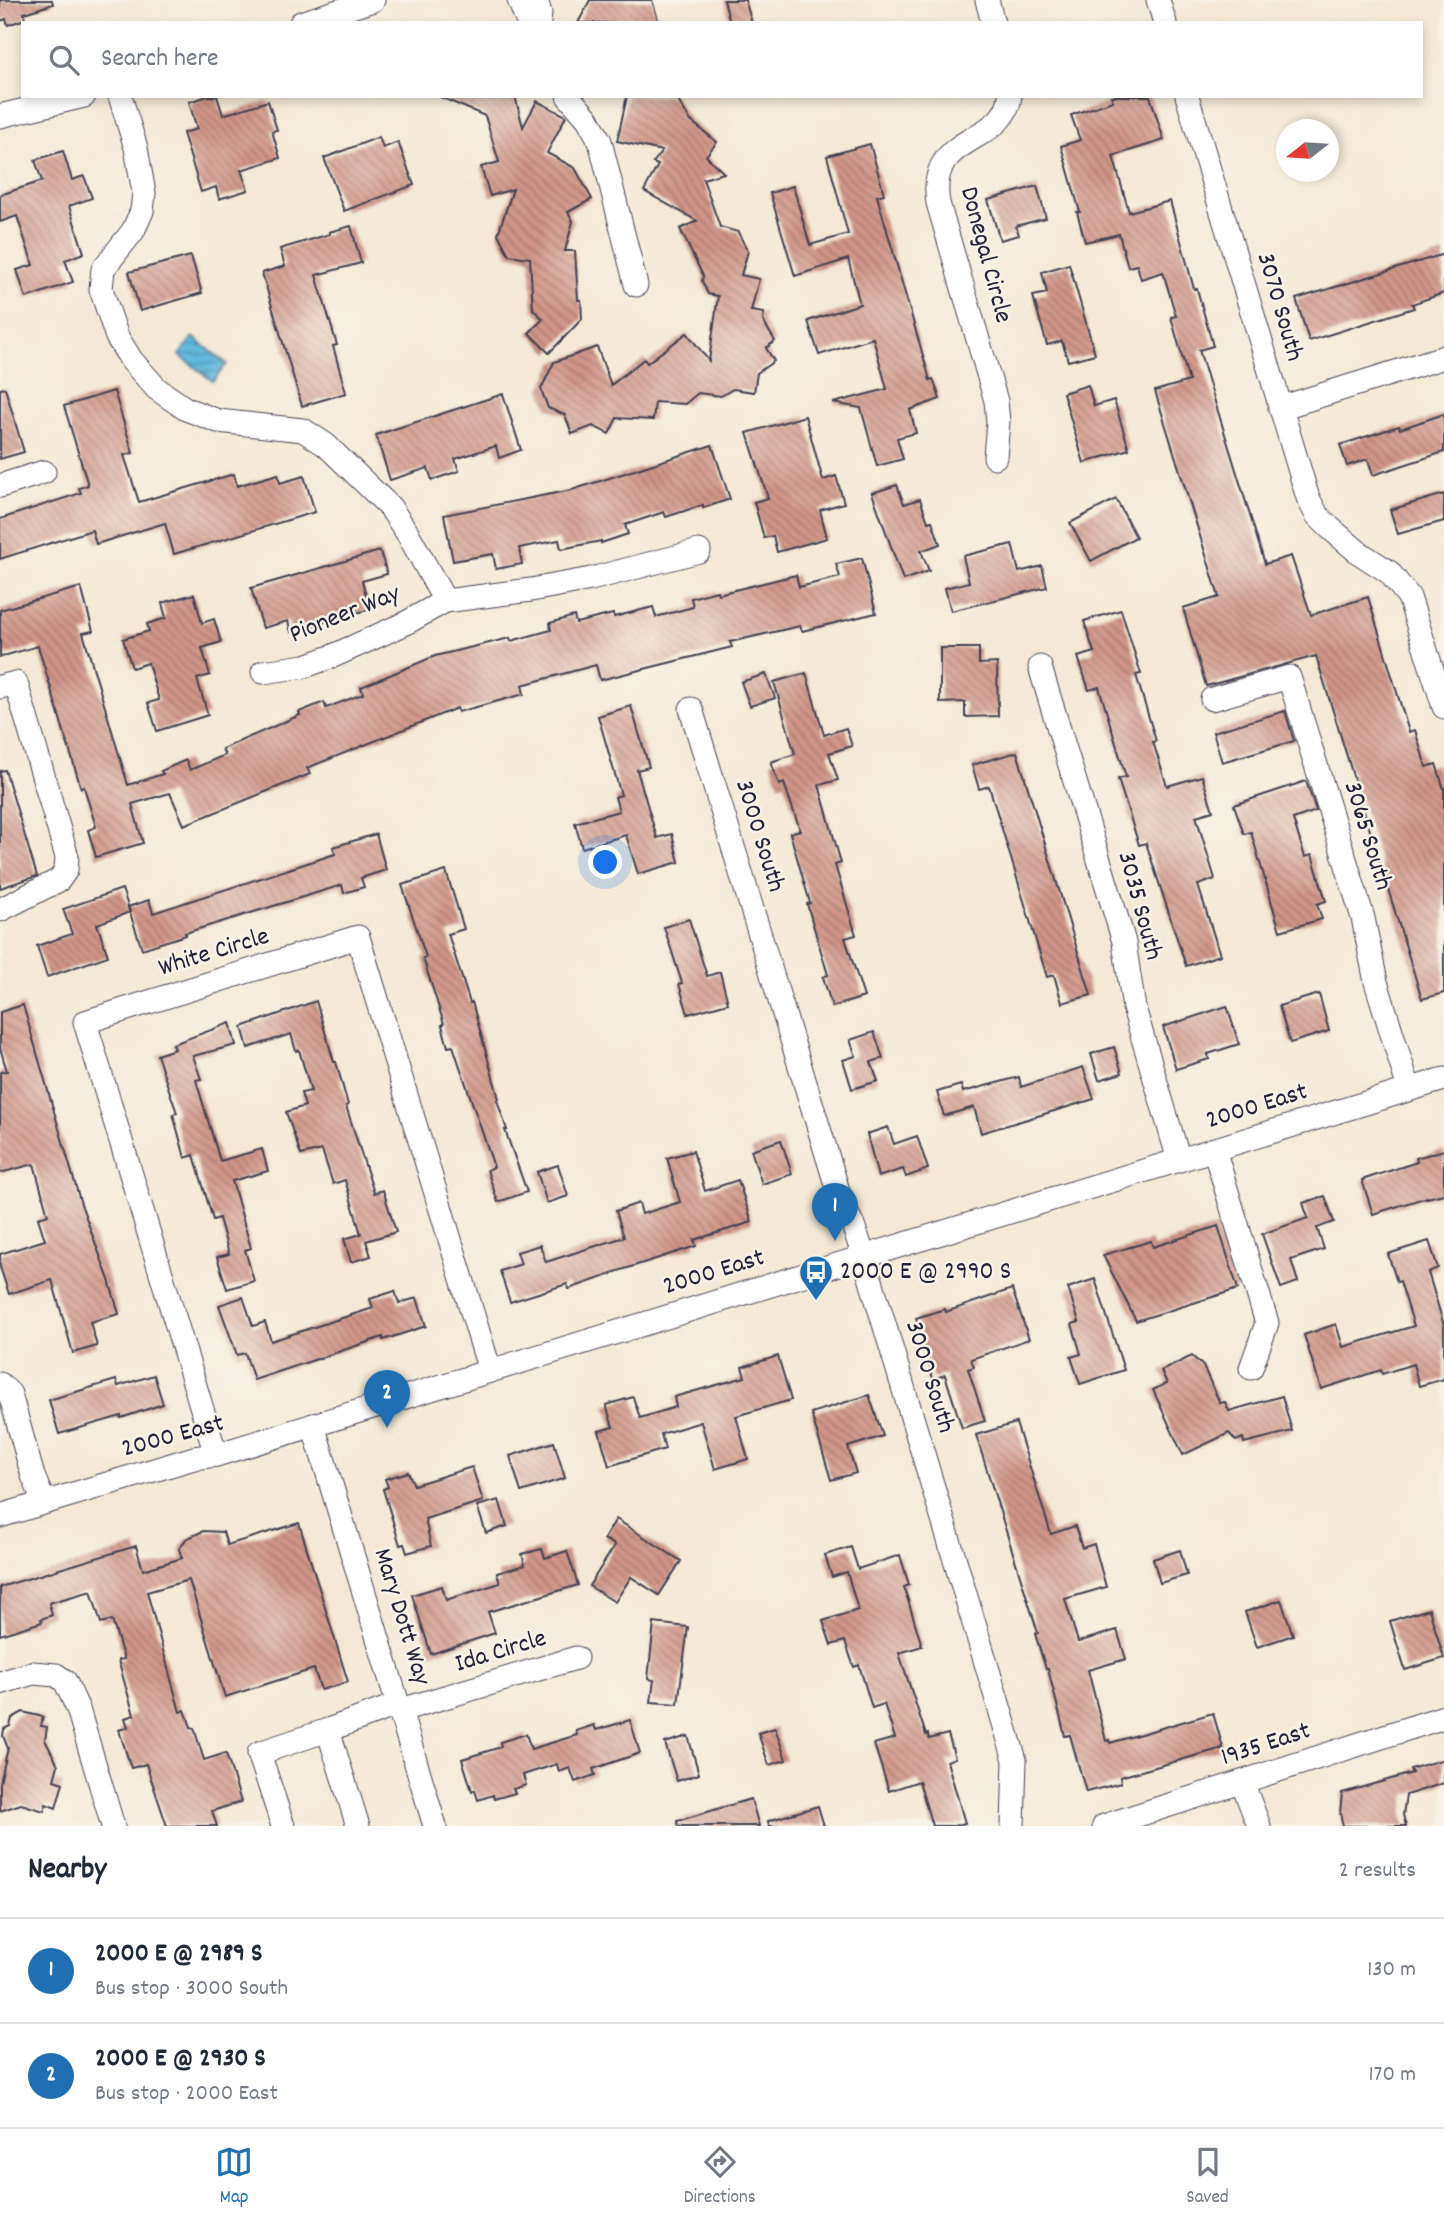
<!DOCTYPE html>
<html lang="en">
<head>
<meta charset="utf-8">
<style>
	:root { --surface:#fff; --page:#f6f6f7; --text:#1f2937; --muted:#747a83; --line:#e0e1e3; --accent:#1f6fb2 }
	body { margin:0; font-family:Dekko,sans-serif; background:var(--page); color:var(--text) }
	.compass { position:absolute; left:1276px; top:119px; width:63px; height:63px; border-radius:50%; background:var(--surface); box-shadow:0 4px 10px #0003; rotate:253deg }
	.you { position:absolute; left:606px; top:863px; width:24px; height:24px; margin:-18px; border:5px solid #fff; border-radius:50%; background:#1a73e8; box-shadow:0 0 0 10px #1a73e833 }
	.badge { display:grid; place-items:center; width:46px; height:46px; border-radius:50%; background:var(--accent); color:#fff; font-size:23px; font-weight:700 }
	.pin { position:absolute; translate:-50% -58px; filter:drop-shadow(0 2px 4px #0008) }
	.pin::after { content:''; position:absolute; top:37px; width:24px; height:21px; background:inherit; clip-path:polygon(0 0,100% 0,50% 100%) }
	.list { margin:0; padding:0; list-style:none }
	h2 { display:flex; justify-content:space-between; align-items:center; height:91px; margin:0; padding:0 28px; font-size:30px }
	h2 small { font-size:23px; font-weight:400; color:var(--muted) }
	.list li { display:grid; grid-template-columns:46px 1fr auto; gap:21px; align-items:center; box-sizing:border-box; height:105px; padding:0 28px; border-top:2px solid var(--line) }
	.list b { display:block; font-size:26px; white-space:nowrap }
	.list p { margin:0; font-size:23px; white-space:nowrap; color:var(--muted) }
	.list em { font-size:23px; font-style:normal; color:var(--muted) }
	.icon { flex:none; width:38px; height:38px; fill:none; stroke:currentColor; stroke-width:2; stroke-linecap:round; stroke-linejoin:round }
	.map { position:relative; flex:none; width:1444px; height:1826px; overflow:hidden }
	.search { position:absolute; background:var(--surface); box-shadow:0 4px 10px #0003; left:21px; right:21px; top:21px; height:77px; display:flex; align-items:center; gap:18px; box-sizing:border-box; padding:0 24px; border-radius:0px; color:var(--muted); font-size:26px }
	.sheet { height:301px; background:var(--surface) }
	nav { display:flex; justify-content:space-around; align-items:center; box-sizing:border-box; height:98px; border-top:2px solid var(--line); background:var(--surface); font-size:19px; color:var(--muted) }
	nav a { display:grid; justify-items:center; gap:4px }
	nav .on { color:var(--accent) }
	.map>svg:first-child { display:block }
</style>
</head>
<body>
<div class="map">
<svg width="1444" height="1826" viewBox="0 0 1444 1826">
	<defs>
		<pattern id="water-rules" width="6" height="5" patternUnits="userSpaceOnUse" patternTransform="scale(1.75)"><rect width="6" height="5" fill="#5db7db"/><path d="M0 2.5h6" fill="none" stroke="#4c94b3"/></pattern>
		<pattern id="building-back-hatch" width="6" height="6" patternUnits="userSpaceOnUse" patternTransform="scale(1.75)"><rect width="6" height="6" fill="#d19689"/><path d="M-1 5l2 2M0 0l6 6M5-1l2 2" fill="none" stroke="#a97a71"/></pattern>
	</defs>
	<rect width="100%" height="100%" fill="#f7f3e8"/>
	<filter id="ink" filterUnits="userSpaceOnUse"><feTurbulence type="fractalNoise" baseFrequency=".0143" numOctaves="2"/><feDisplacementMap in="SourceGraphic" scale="14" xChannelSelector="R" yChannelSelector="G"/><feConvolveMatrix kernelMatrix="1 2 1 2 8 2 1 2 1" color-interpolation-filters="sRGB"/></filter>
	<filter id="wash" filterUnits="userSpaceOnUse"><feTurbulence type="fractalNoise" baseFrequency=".00686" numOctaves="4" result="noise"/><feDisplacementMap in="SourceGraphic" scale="28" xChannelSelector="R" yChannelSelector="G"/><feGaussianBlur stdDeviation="1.57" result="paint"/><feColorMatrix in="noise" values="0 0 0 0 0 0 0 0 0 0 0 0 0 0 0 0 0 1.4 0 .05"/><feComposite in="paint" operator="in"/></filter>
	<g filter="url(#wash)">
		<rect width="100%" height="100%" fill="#f4e9d6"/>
		<path fill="url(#water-rules)" stroke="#406c8b" stroke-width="2" d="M193 337 227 364 213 381 179 355Z"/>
		<g id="blocks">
			<g fill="url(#building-back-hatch)">
				<path d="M0 0H52L53 4 24 13 25 19 8 25 6 19 0 21Z"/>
				<path d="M590 0H652L659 23H578Z"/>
				<path d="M724 0H745L752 23H730Z"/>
				<path d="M208 96H217L223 115 268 101 277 130 272 131 280 158 241 170 248 190 219 199 216 187 201 192 183 133 197 129 189 102Z"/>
				<path d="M438 96H515L523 127 537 101 566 116 547 153 575 168 592 199 568 212 573 221 565 251H575L578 300H581L582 319 549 353 529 333 543 319 533 309 530 258 509 255 498 234 513 189 490 196 481 167 499 162 485 116Z"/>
				<path d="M627 96H675L691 121 717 142 706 156 724 173 703 179 720 227 738 232 748 251 741 275 759 279 751 311 764 313 763 321 775 341 766 348 774 361 757 373 754 392 733 389 721 396 698 393 685 404 655 402 653 420 617 418 609 434 593 426 572 434 565 415 548 408 541 389 554 362 597 347 611 385 644 359 647 363 687 333 709 361 718 296 708 294 702 281 703 276 680 229 697 221 644 191 658 165 653 163 662 151 617 141Z"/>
				<path d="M1111 96H1150L1164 140 1113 156 1129 212 1170 201 1194 289H1197L1213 346 1199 350 1265 564 1291 556 1311 615 1368 597 1409 732 1415 730 1426 767 1436 764 1444 789V993L1422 999 1316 656 1206 686 1183 608 1219 597 1155 391 1189 381 1171 317 1176 316 1163 272 1141 279 1137 265 1128 267 1119 234 1085 242 1077 212H1080L1061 146 1080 140 1071 115 1113 101Z"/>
				<path d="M379 137 383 148 398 142 414 185 344 211 324 158Z"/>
				<path d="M870 144 884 194 877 196 930 380 933 379 940 399 910 410 916 433 897 438 903 459 877 466 861 408 833 403 887 389 873 338 819 355 808 321 860 304 848 259 795 276 770 193 793 186 810 245 848 234 827 156Z"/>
				<path d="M63 151 72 180 84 176 92 198 69 206 84 253 65 260 73 282 26 298 17 270 33 265 17 216 0 222V195L42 181 35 160Z"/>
				<path d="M1037 186 1046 218 1016 226 1019 235 1000 240 988 200Z"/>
				<path d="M351 226 361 263 316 275 337 345 333 346 346 393 302 406 262 273 285 266 280 249 330 234 329 232Z"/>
				<path d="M1444 254V293L1412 304 1414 308 1309 341 1296 299Z"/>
				<path d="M191 256 202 293 140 311 129 272Z"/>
				<path d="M1069 264 1095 354 1068 361 1062 341 1047 345 1033 296 1047 293 1042 272Z"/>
				<path d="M1088 385 1094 406 1114 400 1129 449 1084 463 1063 393Z"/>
				<path d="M5 388 24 452 0 459V389Z"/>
				<path d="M114 391 133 453 124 455 139 502 234 474 237 486 278 474 280 483 304 476 315 512 174 554 165 523 96 544 92 530 0 559V519L81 493 79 488 88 485 64 406Z"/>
				<path d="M503 394 521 450 499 458 496 446 455 459 459 471 432 480 428 468 390 480 376 435Z"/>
				<path d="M1444 414V452L1373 475 1368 459 1347 466 1340 445 1399 426 1400 429Z"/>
				<path d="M805 416 823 480 836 476 844 503 820 510 827 538 777 552 773 536 764 538 754 502 768 498 747 433Z"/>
				<path d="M712 445 730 499 703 508V505L666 517 664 512 625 525 628 534 601 543V541L561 549 559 540 519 548 522 564 496 569 493 554 453 561 444 515 572 490Z"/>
				<path d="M897 485 904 504 920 499 928 522 932 521 940 544 921 551 929 571 903 580 872 493Z"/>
				<path d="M1444 494V521L1398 534 1390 510Z"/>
				<path d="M1116 499 1136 537 1091 561 1070 523Z"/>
				<path d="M1012 544 1019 572 1042 566 1047 587 951 611 945 588 969 582 963 556Z"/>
				<path d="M380 551 387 574 362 581 370 609 291 632 288 621 263 628 251 588Z"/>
				<path d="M862 558 876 613 802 631 800 626 730 642 732 647 600 680 596 665 522 685 524 694 458 712 457 708 307 768 310 774 184 825 170 793 132 804 143 843 96 857 88 830 96 827 84 787 81 788 38 646 0 657V610L81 587 93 631 83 633 128 785 163 774 161 771 186 760 190 770 225 755 222 749 300 715 299 712 324 702 326 708 363 694 361 687 435 656 510 638 511 641 551 630 550 623 574 616 576 623 613 614 614 617 653 607 656 617 693 607 691 598 717 591 718 594 796 575 799 587 840 577 836 564Z"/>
				<path d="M194 594 202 623 214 619 221 642 202 648 210 675 197 679 208 715 157 731 148 703 159 700 148 663 132 668 123 639 149 631 147 624 166 618 162 603Z"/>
				<path d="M1121 610 1141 674 1136 675 1156 741 1153 742 1167 786 1202 776 1213 811 1196 816 1215 879 1198 885 1220 955 1186 966 1146 843 1139 845 1118 779 1126 777 1099 687 1089 690 1078 657 1094 652 1084 621Z"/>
				<path d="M940 648H979V664L997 663 998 716 965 717V702L940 703Z"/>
				<path d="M806 673 824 735 846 728 852 746 829 753 838 780 819 785 841 863 835 865 856 935 845 938 864 997 832 1007 823 977 828 975 807 904 810 903 790 833 800 830 784 783 779 785 771 762 795 754 774 682Z"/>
				<path d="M766 674 775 698 750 706 741 682Z"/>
				<path d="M631 706 649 767 637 770 657 838 672 834 679 862 638 874 626 835 582 848 575 823 619 811 615 797 621 795 598 716Z"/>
				<path d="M1285 711 1294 741 1222 762 1213 732Z"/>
				<path d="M1017 752 1091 995 1062 1003 1054 975 1047 977 989 786 979 789 972 765Z"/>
				<path d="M5 770 37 876 0 888V771Z"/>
				<path d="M1306 781 1316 811 1293 819 1305 857 1312 855 1326 901 1317 904 1322 919 1280 931 1251 832 1244 834 1234 805Z"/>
				<path d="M376 834 386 870 361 878 364 887 344 893 342 885 185 933 186 935 142 949 128 907 149 900 153 913 335 854 333 847Z"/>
				<path d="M446 871 464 929 448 934 470 1003 472 1002 499 1099 497 1100 507 1130H505L527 1192 498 1202 487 1170 494 1167 453 1046 448 1047 442 1025 444 1024 423 958 426 957 402 885Z"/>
				<path d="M122 889 130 912 97 924 108 956 47 977 37 946 72 934 63 909Z"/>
				<path d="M689 919 707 976 720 972 728 1003 688 1014 679 984 682 983 664 927Z"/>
				<path d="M1319 994 1329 1031 1290 1043 1279 1006Z"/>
				<path d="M316 1001 334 1062H336L348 1105 346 1106 374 1193 383 1190 396 1232 366 1241 371 1256 351 1262 344 1239 361 1234 345 1180 333 1184 322 1150 301 1155 286 1112 305 1106 301 1093 311 1091 299 1050 296 1051 291 1034 248 1048 242 1027Z"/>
				<path d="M23 1005 81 1204 109 1280 119 1314 90 1322 97 1346 73 1353 52 1280 9 1294 0 1267V1254L45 1240 38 1218 48 1215 34 1164 0 1173V1072L7 1071 0 1048V1012Z"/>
				<path d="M1227 1006 1239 1044 1208 1054 1209 1059 1176 1069 1163 1027Z"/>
				<path d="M230 1023 236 1045 193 1056 201 1079 196 1080 220 1161 262 1149 268 1171 232 1181 251 1248 245 1250 254 1281 227 1289 217 1257 229 1254 219 1218 213 1220 194 1155 185 1158 173 1114 177 1113 157 1055 175 1049 173 1044Z"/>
				<path d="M874 1032 883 1058 871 1062 878 1081 852 1089 843 1060 856 1056 850 1040Z"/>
				<path d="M1114 1047 1122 1073 1099 1080 1091 1054Z"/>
				<path d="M1083 1067 1094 1099 981 1133 974 1107 944 1116 937 1092 961 1085 963 1092 1019 1077 1021 1087Z"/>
				<path d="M888 1127 894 1144 917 1136 928 1169 906 1177 903 1169 878 1177 867 1134Z"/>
				<path d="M781 1140 792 1174 762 1184 751 1150Z"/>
				<path d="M1444 1150V1194L1427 1198V1197L1373 1214 1362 1180 1417 1162 1416 1158Z"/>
				<path d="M693 1151 705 1191 738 1180 752 1222 694 1240 696 1246 612 1273V1274L569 1289 567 1284 510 1302 500 1271 521 1264 517 1252 540 1245 546 1262 624 1237 616 1211 639 1203 642 1214 680 1202 667 1158Z"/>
				<path d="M558 1165 568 1196 547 1203 537 1172Z"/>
				<path d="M1325 1196 1334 1222 1317 1228 1324 1249 1291 1260 1298 1282 1281 1288 1262 1234 1308 1218 1303 1203Z"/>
				<path d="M1218 1226 1238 1289 1136 1321 1103 1255 1151 1241 1153 1247Z"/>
				<path d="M1429 1241 1438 1268 1428 1272 1444 1326V1379L1419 1386 1413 1364 1382 1374 1381 1370 1321 1389 1304 1335 1336 1324 1343 1347 1414 1326 1400 1281 1397 1282 1388 1254Z"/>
				<path d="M1095 1279 1124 1370 1080 1384 1071 1357 1081 1354 1072 1324 1079 1322 1068 1288Z"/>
				<path d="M1012 1289 1029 1339 971 1359 974 1367 968 1369 985 1421 962 1428 945 1375 933 1379 916 1318 945 1309 946 1312Z"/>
				<path d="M395 1291 399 1303 417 1298 426 1326 383 1340V1337L254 1380 245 1353 237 1355 219 1305 243 1297 253 1326 265 1322 271 1341 373 1308 370 1299Z"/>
				<path d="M778 1356 791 1400 736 1416 748 1459 715 1469 701 1422 661 1434 665 1449 609 1466 599 1431 613 1427 606 1405 633 1397 640 1418 676 1407 674 1397 745 1377 742 1367Z"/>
				<path d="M1192 1356 1203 1366 1220 1403 1225 1402 1229 1411 1282 1396 1292 1431 1244 1443 1243 1438 1236 1441 1229 1433 1183 1455 1153 1390 1167 1383 1161 1371Z"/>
				<path d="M154 1375 163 1404 121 1418V1416L59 1434 49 1400 116 1380 118 1386Z"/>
				<path d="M869 1395 883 1436 848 1447 856 1473 831 1480 811 1413Z"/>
				<path d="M1016 1423 1051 1534 1075 1526 1082 1548 1094 1544 1106 1587 1065 1599 1078 1642 1117 1630 1126 1659 1088 1670 1106 1741 1109 1740 1110 1743 1213 1713 1223 1748 1120 1777 1121 1783 1086 1792 1070 1735 1065 1736 1048 1669H1046L1035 1634 1038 1633 976 1435Z"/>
				<path d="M554 1442 565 1478 521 1492 510 1456Z"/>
				<path d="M472 1467 483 1501 425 1519 431 1546 407 1553 404 1544 400 1545 383 1489 388 1487 385 1479 408 1472 414 1485Z"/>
				<path d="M499 1500 507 1526 486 1533 477 1506Z"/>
				<path d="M616 1519 681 1561 659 1595 631 1577 615 1602 589 1586 615 1545 604 1539Z"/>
				<path d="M299 1523 348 1682 321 1690 314 1669 225 1697 189 1580 147 1592 180 1712 185 1710 191 1727 194 1728 204 1760 226 1753 241 1802 212 1811 217 1826H167L146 1764 131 1768 119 1730 128 1727 125 1718 134 1715 118 1660 124 1659 112 1620 101 1623 91 1591 49 1603 52 1615 41 1619 42 1622 0 1635V1587L136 1546 143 1570 182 1558 179 1549 186 1539 203 1531 223 1532 227 1545Z"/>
				<path d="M851 1547 858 1569 900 1555 909 1585 904 1587 922 1646 899 1653 926 1735 928 1734 929 1739 948 1734 955 1758 947 1761 965 1823 954 1826H932L919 1781 889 1791 874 1744 895 1738 884 1704 872 1708 859 1665 854 1667 845 1641 831 1645 823 1621 858 1610 847 1572 832 1577 825 1555Z"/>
				<path d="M542 1549 545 1558 567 1551 578 1585 488 1612 495 1633 431 1654 412 1595 442 1586 446 1600 500 1583 497 1573 525 1565 522 1554Z"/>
				<path d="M1180 1550 1187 1575 1160 1583 1153 1559Z"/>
				<path d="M1281 1600 1293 1635 1257 1647 1245 1612Z"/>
				<path d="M1429 1609 1444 1658 1405 1670 1390 1621Z"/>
				<path d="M654 1623 688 1627 678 1704 651 1702 654 1680 648 1679Z"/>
				<path d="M23 1712 43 1717 41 1726 47 1727 45 1740 58 1765 54 1780 63 1783 56 1808 46 1804 44 1811 21 1804 0 1811V1783L8 1748 3 1736 4 1729 10 1726 12 1718Z"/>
				<path d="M630 1720 640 1753 593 1769 595 1775 575 1782 570 1768 559 1772 557 1764 523 1775 526 1785 513 1789 515 1793 494 1799 493 1795 478 1800 475 1790 472 1791 462 1759 501 1747 500 1742 526 1734 531 1749 577 1735 576 1731 594 1725 596 1730Z"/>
				<path d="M775 1728 786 1760 769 1765 758 1733Z"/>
				<path d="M688 1736 699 1774 677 1781 665 1743Z"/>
				<path d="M1444 1759V1783L1406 1795 1403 1815 1406 1826H1343L1340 1813 1342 1793 1412 1773 1410 1769Z"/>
				<path d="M751 1799 759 1826H678L677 1821Z"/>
				<path d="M818 1806 824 1826H769L768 1821Z"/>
			</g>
		</g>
	</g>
	<g filter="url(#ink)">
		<use href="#blocks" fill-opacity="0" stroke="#424052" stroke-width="2"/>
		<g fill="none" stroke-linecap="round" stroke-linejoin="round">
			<g stroke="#424052" stroke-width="25">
				<g id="minor">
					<path d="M519 0 528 23"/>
					<path d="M536 0 540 13 539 23"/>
					<path d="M987 0 993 23"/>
					<path d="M1158 0 1165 23"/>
					<path d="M301 23 373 0"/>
					<path d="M120 96 136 148 144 193 142 211 133 231 103 269 101 289 117 337 132 361 157 389 186 409 218 421 303 430 326 445 390 507 408 534 445 601"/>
					<path d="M568 96 588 119 600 141 636 285"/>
					<path d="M1187 96 1308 498 1317 515 1329 527 1358 552 1389 572 1409 597 1444 707"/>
					<path d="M0 116 84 96"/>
					<path d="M1280 408 1444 357"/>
					<path d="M995 457 998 422 996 401 938 203C926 131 1004 147 1010 96"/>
					<path d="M0 486 44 472"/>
					<path d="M1040 667 1124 942 1134 1008 1179 1160"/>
					<path d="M263 672 305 666 333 656 406 623 445 601 531 590 591 579 699 551"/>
					<path d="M0 687 16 683 67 857 66 870 59 880 0 910"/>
					<path d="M1212 699 1289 677 1363 918 1376 982 1409 1089"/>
					<path d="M691 709 842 1204 853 1225 864 1257 1015 1760 1013 1826"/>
					<path d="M1214 1149 1267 1323 1251 1368"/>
					<path d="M0 1384 10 1394 33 1476 44 1502"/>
					<path d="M313 1425 435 1826"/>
					<path d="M216 1455 85 1022 358 937 490 1371"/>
					<path d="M0 1516 194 1458 216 1455 1444 1079"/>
					<path d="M0 1683 33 1673 56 1675 65 1681 78 1709 113 1826"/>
					<path d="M401 1710 576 1658"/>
					<path d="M328 1730 399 1704"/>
					<path d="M1242 1782 1259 1826"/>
					<path d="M283 1826 259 1753 328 1730 358 1826"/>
					<path d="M1104 1826 1444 1717"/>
				</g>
			</g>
			<use href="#minor" stroke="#fff" stroke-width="23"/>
		</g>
	</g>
	<defs>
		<g id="bus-pin" transform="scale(1.75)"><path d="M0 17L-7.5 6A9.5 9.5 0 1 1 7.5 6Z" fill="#1f6fb2" stroke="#f7f3e8"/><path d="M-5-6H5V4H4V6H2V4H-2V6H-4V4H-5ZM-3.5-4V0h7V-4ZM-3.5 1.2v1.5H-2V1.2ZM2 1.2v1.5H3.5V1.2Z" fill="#fff"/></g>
	</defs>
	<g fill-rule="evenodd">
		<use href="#bus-pin" x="816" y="1272"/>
	</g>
	<g text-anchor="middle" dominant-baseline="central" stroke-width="5" stroke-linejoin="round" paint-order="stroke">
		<g font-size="26" fill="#22223b" stroke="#f7f3e8">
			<text transform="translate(985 255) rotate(75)">Donegal Circle</text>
			<text transform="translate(1279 307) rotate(74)">3070 South</text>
			<text transform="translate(345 615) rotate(-22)">Pioneer Way</text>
			<text transform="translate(759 836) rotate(73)">3000 South</text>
			<text transform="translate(1367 836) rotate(73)">3065 South</text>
			<text transform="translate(1139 906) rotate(75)">3035 South</text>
			<text transform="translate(214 953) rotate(-17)">White Circle</text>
			<text transform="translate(1257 1107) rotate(-17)">2000 East</text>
			<text transform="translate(714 1273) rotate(-17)">2000 East</text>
			<text transform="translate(929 1377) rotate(73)">3000 South</text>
			<text transform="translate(173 1437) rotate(-15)">2000 East</text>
			<text transform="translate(401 1617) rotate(73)">Mary Dott Way</text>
			<text transform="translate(501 1652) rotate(-17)">Ida Circle</text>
			<text transform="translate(1266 1745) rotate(-18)">1935 East</text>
		</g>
		<g font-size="26" fill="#22223b" stroke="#f7f3e8" text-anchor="start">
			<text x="840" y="1272">2000 E @ 2990 S</text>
		</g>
	</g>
</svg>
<svg class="compass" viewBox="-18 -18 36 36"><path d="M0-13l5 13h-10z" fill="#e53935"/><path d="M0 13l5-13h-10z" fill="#747a83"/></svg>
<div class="you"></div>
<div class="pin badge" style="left:835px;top:1241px">1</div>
<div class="pin badge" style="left:387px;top:1428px">2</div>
<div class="search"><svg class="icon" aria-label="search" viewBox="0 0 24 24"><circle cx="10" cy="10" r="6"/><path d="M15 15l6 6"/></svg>Search here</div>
</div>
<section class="sheet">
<h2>Nearby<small>2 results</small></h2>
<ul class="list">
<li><span class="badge">1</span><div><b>2000 E @ 2989 S</b><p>Bus stop · 3000 South</p></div><em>130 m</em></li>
<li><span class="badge">2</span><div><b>2000 E @ 2930 S</b><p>Bus stop · 2000 East</p></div><em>170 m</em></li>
</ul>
</section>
<nav>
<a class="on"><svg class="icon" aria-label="map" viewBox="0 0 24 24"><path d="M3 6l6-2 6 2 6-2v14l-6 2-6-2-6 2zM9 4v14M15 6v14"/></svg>Map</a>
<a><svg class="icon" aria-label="directions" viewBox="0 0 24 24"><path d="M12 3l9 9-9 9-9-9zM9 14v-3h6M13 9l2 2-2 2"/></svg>Directions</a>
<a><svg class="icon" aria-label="saved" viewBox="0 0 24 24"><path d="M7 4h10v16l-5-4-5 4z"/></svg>Saved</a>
</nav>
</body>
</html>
